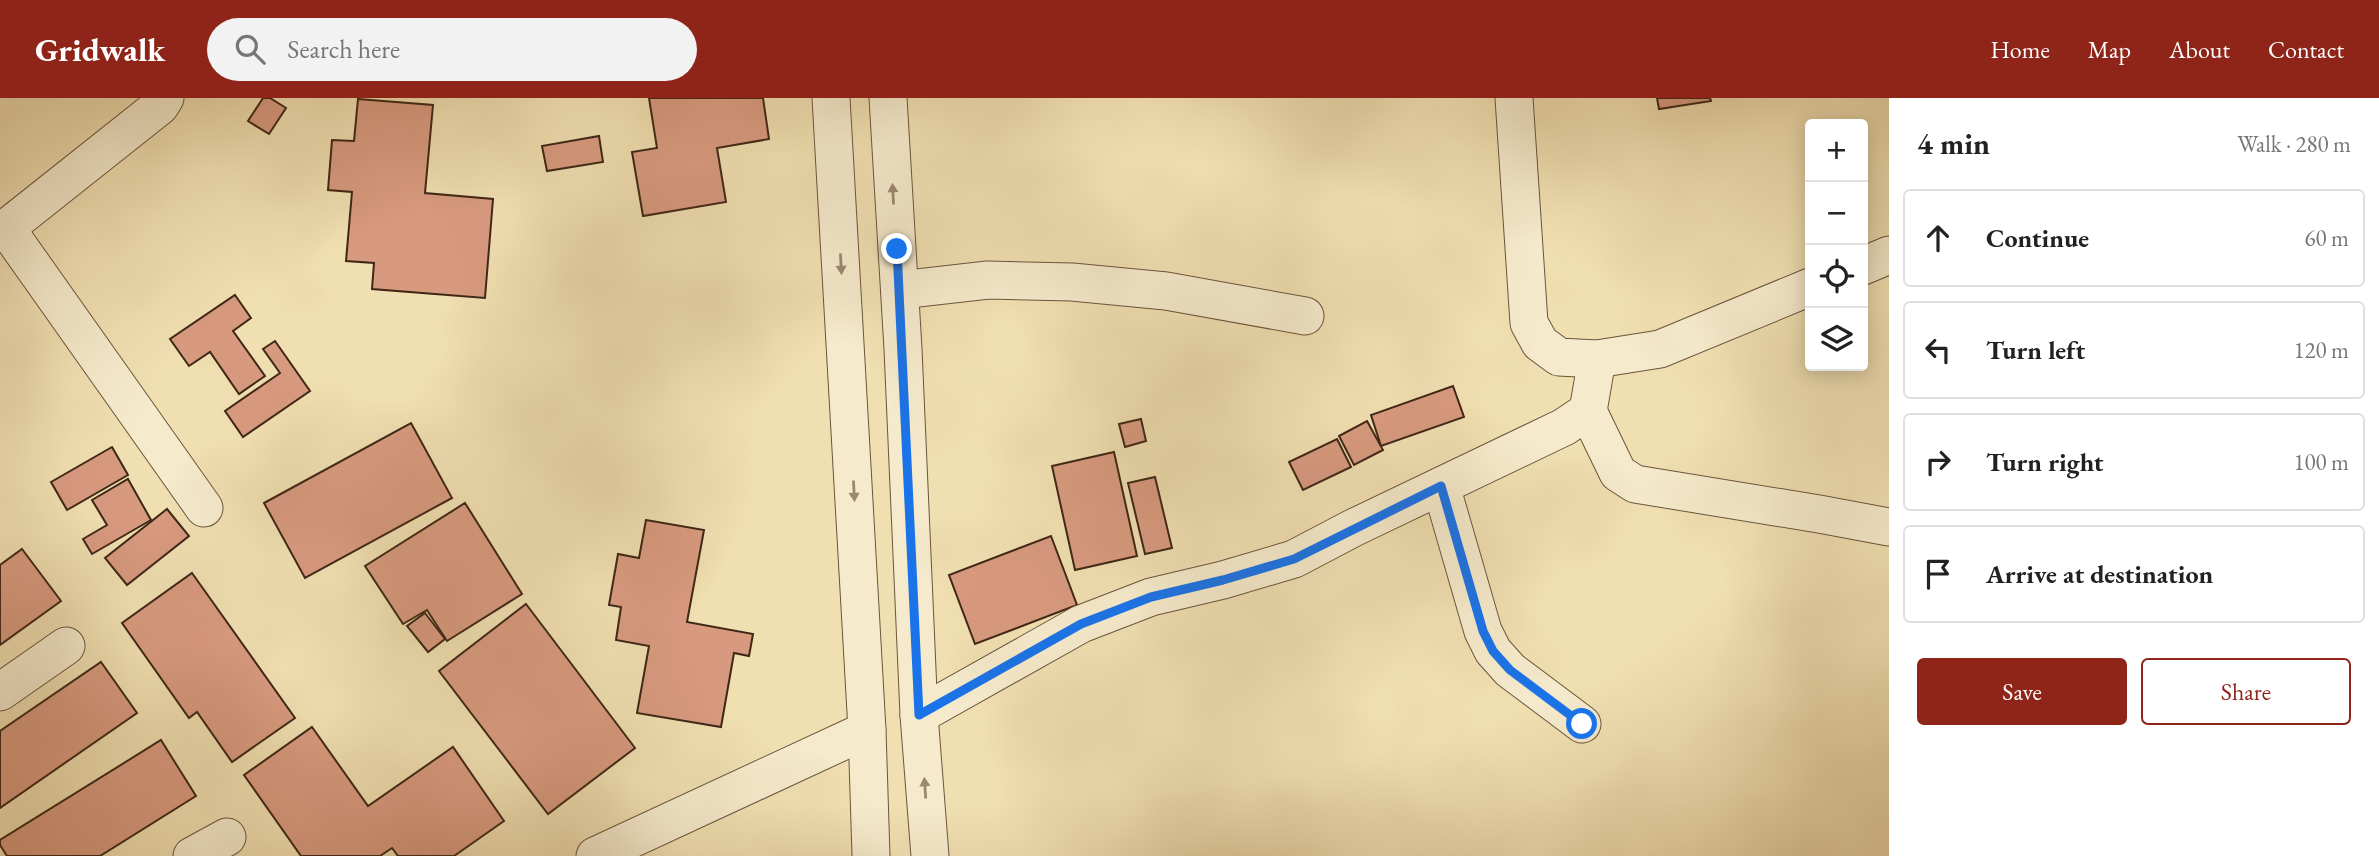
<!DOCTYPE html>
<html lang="en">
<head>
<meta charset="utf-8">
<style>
	:root { --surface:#fff; --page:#f2f2f2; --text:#222; --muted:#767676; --line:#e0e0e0; --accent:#8f2418 }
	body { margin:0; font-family:"EB Garamond",serif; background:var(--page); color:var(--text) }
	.controls { position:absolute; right:21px; top:21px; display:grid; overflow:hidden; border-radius:7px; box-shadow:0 4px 18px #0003 }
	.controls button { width:63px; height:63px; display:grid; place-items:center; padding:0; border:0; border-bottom:2px solid var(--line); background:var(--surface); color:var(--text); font:35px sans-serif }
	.stop { position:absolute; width:21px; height:21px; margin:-16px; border:5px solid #1a73e8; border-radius:50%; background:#fff }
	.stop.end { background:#1a73e8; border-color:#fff; box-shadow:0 2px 7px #0008 }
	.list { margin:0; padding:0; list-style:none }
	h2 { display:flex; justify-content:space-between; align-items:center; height:91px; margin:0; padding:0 28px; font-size:30px }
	h2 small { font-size:23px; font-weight:400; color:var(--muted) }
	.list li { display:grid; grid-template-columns:46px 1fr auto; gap:21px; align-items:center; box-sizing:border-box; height:98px; margin:0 14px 14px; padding:0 14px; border:2px solid var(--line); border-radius:7px }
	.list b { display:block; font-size:26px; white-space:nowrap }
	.list em { font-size:23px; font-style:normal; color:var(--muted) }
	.actions { display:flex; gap:14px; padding:21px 28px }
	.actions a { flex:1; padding:16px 0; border:2px solid var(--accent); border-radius:7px; text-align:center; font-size:24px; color:var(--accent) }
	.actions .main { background:var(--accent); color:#fff }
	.icon { flex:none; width:38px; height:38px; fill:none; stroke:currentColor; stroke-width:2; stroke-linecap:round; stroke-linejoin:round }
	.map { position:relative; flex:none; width:1889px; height:758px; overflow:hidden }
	header { display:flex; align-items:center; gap:42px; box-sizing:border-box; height:98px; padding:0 35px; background:var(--accent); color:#fff }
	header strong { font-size:33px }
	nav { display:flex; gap:38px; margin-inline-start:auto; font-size:24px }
	.search { width:490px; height:63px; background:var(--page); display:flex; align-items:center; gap:18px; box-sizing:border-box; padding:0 24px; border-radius:38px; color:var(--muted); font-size:26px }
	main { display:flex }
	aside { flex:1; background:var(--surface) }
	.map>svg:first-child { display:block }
</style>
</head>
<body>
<header>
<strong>Gridwalk</strong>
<div class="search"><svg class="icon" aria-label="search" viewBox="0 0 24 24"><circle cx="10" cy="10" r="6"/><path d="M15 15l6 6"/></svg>Search here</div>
<nav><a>Home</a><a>Map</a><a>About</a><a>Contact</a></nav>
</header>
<main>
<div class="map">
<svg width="1889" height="758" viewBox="0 0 1889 758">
	<rect width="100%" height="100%" fill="#f0dfb1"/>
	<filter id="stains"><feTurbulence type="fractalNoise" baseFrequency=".00286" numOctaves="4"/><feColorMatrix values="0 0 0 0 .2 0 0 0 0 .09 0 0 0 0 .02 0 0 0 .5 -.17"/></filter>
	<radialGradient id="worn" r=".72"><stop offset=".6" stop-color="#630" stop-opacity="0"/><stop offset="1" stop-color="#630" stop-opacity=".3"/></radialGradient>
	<g fill="#d89a7f" stroke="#3f2716" stroke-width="2">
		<path d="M263 0H270L286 10 269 36 248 23Z"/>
		<path d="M649 0H763L769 41 717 50 726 104 643 118 632 54 657 50Z"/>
		<path d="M1657 0H1710L1711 3 1659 11Z"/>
		<path d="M358 1 433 7 425 95 493 101 485 200 372 191 374 165 346 163 352 94 328 92 332 42 354 43Z"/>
		<path d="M599 38 603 64 547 73 542 48Z"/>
		<path d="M235 197 251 220 233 233 265 278 239 296 210 254 189 268 170 241Z"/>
		<path d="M275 243 310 293 243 339 225 313 280 275 263 251Z"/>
		<path d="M1453 288 1464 319 1381 348 1371 317Z"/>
		<path d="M1141 321 1146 343 1125 349 1119 326Z"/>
		<path d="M1367 323 1383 352 1354 367 1339 338Z"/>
		<path d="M411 325 452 400 305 480 264 405Z"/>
		<path d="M1337 341 1351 369 1303 392 1289 364Z"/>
		<path d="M112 349 128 377 67 412 51 384Z"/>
		<path d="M1114 354 1137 458 1075 472 1052 368Z"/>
		<path d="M1155 379 1172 450 1145 456 1128 385Z"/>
		<path d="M128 381 151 422 92 456 83 441 107 427 92 402Z"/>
		<path d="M465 405 522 496 447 543 427 512 403 526 365 468Z"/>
		<path d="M167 411 189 438 127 487 105 460Z"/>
		<path d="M646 422 704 432 687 524 753 536 749 558 734 555 721 629 637 615 649 548 616 542 621 509 609 507 618 456 639 460Z"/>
		<path d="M1051 438 1077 507 975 546 949 477Z"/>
		<path d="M22 451 61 503 0 547V467Z"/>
		<path d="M192 475 295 620 232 664 197 614 189 620 122 525Z"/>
		<path d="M526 506 635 650 548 716 439 573Z"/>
		<path d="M425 515 445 541 428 554 407 528Z"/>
		<path d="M101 564 137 615 0 710V633Z"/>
		<path d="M312 629 368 708 453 649 504 723 454 758H398L392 750 380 758H301L244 677Z"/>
		<path d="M161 642 196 698 100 758H7L0 747V742Z"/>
	</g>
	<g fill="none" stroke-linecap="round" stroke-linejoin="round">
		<g stroke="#6b553d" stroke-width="39">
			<g id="minor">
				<path d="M831 0 867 632 871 758"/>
				<path d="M888 0 903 251 919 617 930 758"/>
				<path d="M1514 0 1529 225 1540 245 1559 259 1597 261 1660 251 1810 189"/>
				<path d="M6 130 204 410"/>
				<path d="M0 135 160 8 165 0"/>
				<path d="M1863 168 1889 157"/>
				<path d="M900 192 988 182 1072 184 1166 193 1305 218"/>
				<path d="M1588 313 1618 375 1635 386 1819 416 1889 429"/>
				<path d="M1441 388 1483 533 1493 553 1510 572 1582 626"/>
				<path d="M0 594 66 548"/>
				<path d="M919 617 1081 526 1151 499 1223 482 1294 461 1353 430 1564 329 1588 313 1597 261"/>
				<path d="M192 758 227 739"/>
				<path d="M595 758 867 632"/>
			</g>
		</g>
		<use href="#minor" stroke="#f5eacc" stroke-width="37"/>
	</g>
	<defs><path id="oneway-solid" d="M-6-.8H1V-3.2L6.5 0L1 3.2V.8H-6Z" transform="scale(1.75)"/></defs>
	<g fill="#9a8871">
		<use href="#oneway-solid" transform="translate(893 96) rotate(-93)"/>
		<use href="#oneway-solid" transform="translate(841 166) rotate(87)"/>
		<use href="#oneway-solid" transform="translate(854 393) rotate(87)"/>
		<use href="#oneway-solid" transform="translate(925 690) rotate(-94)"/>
	</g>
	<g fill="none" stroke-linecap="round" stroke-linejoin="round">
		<path stroke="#1a73e8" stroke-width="9" d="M897 151 919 617 1081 526 1151 499 1223 482 1294 461 1441 388 1483 533 1493 553 1510 572 1582 626"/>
	</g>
	<rect width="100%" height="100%" filter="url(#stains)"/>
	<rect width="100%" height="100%" fill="url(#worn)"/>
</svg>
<div class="controls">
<button>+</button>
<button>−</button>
<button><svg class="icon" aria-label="locate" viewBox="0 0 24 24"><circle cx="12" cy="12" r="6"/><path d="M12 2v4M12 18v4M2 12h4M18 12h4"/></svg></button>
<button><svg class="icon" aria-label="layers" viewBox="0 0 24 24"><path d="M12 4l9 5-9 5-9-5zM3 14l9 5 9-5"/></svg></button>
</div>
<div class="stop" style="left:1582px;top:626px"></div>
<div class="stop end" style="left:897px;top:151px"></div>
</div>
<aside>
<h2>4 min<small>Walk · 280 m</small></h2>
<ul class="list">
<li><svg class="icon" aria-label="ahead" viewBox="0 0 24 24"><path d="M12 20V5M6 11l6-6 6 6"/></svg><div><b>Continue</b></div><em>60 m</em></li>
<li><svg class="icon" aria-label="left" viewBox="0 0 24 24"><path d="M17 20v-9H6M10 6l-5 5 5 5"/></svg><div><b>Turn left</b></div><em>120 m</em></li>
<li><svg class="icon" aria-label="right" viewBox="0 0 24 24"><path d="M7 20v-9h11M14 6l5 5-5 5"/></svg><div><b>Turn right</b></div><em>100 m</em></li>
<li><svg class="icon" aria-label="arrive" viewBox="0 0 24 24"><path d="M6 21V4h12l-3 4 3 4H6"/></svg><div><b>Arrive at destination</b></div></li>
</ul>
<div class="actions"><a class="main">Save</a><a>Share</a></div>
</aside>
</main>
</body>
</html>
